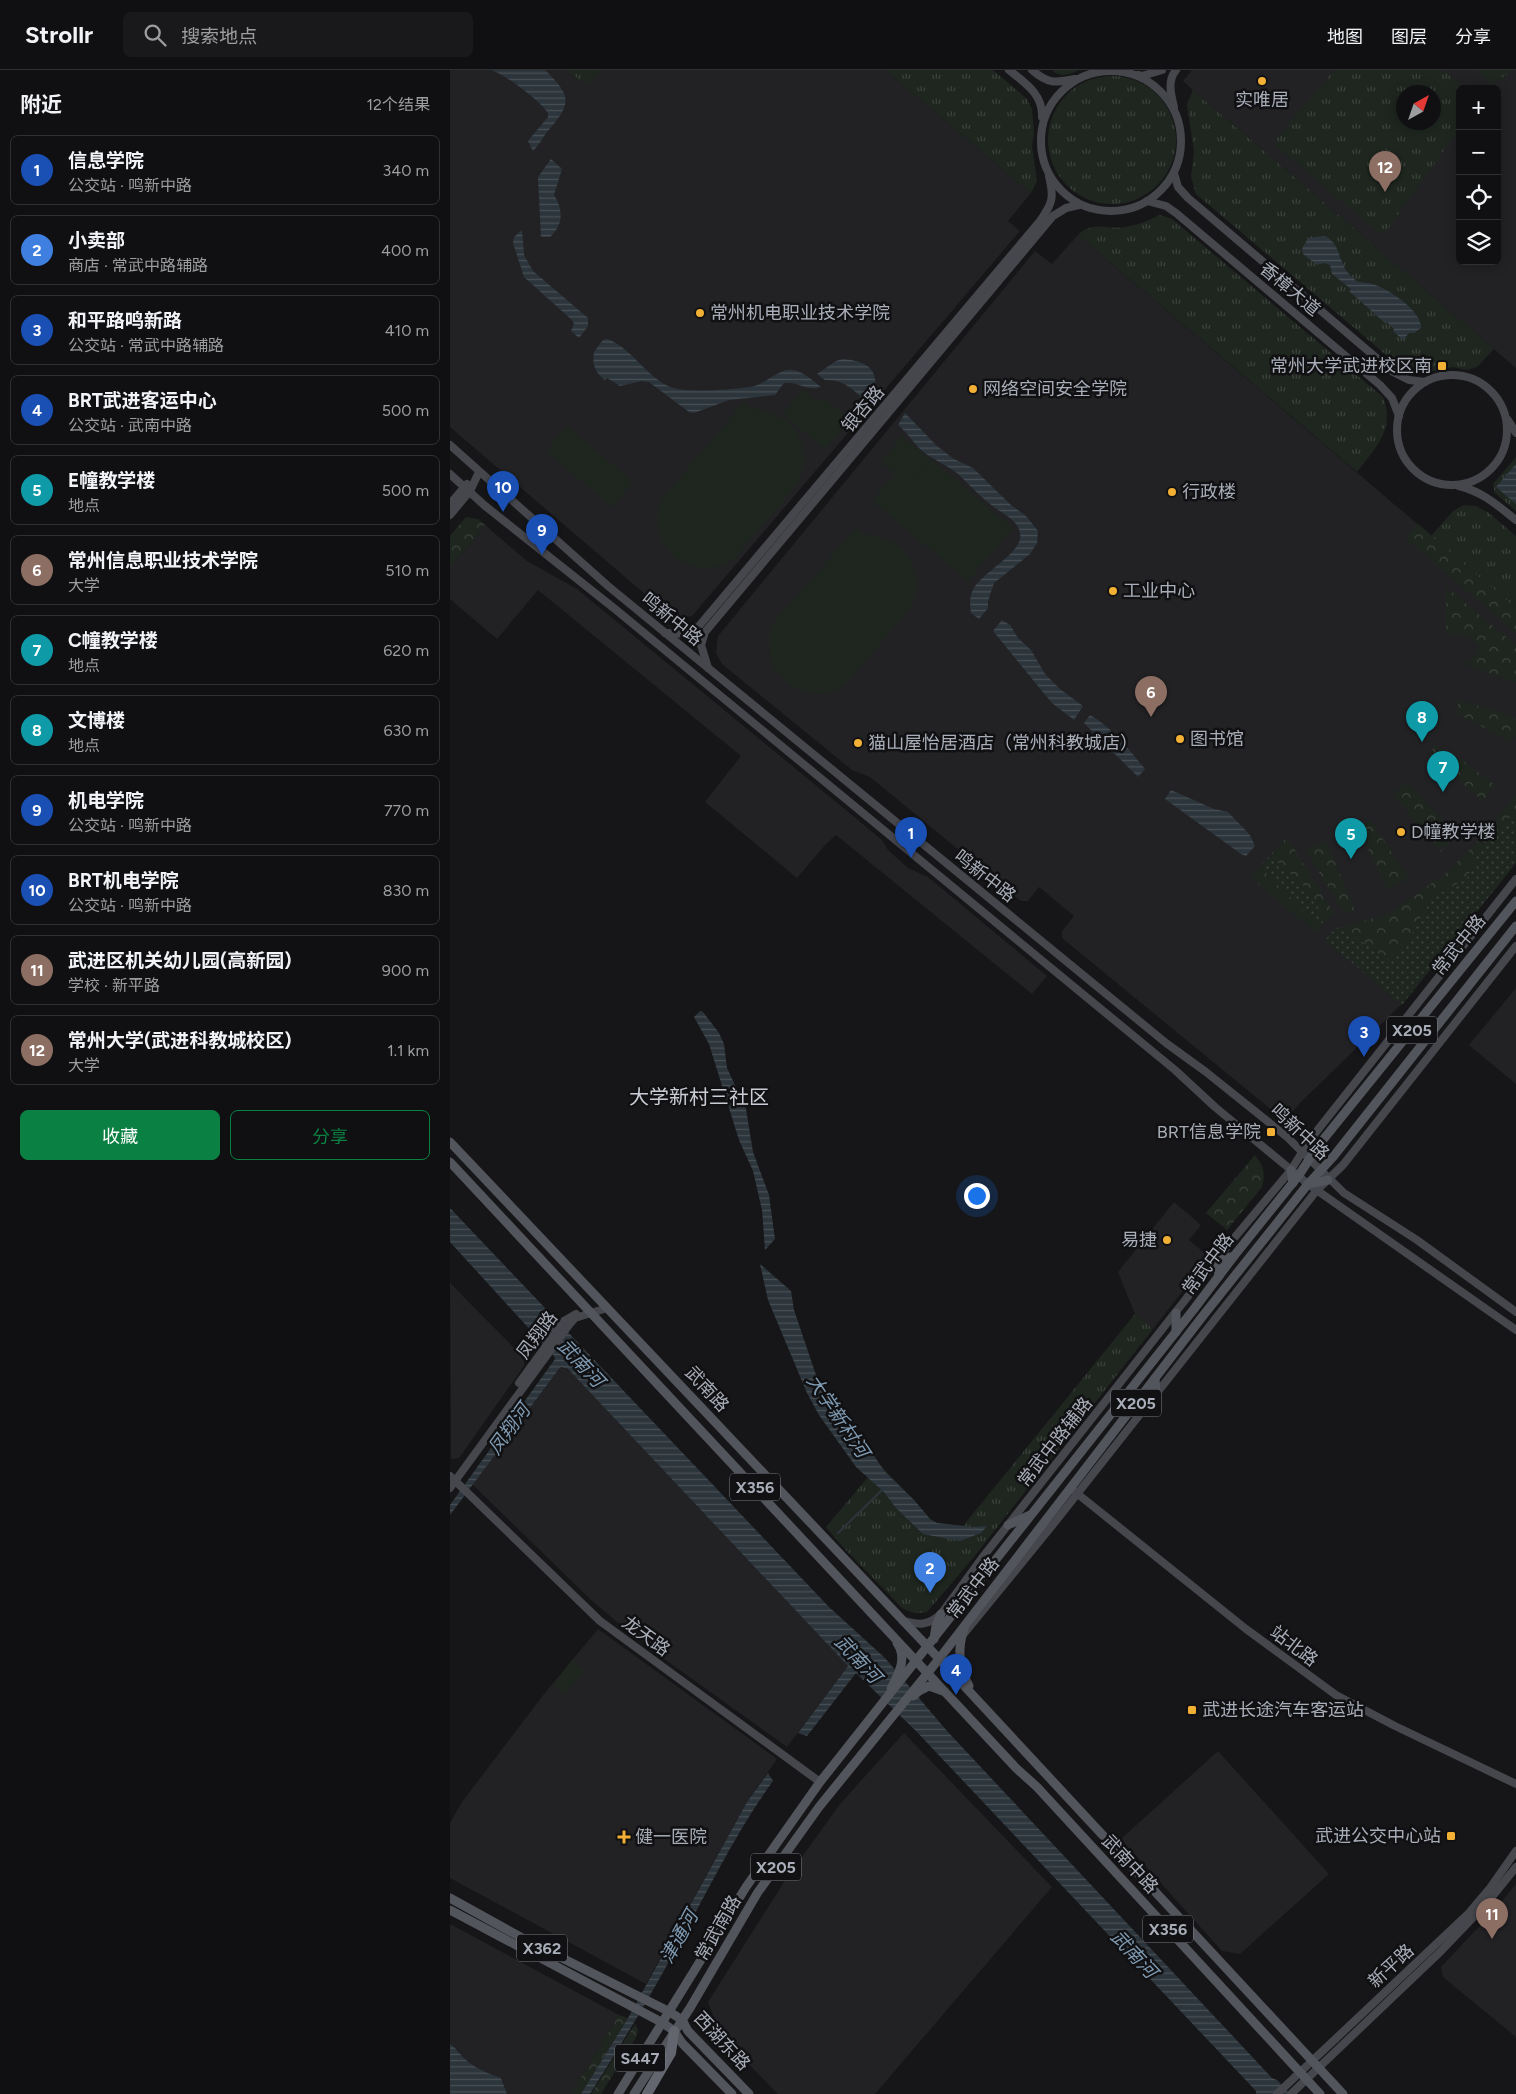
<!DOCTYPE html>
<html lang="zh">
<head>
<meta charset="utf-8">
<style>
	:root { --surface:#101012; --page:#19191b; --text:#f1f3f6; --muted:#9c9d9f; --line:#303032; --accent:#0b8043 }
	body { margin:0; font-family:Figtree,"Noto Sans SC",sans-serif; background:var(--page); color:var(--text) }
	.controls { position:absolute; right:15px; top:15px; display:grid; overflow:hidden; border-radius:8px; box-shadow:0 2px 12px #0003 }
	.controls button { width:45px; height:45px; display:grid; place-items:center; padding:0; border:0; border-bottom:1px solid var(--line); background:var(--surface); color:var(--text); font:25px sans-serif }
	.compass { position:absolute; left:946px; top:15px; width:45px; height:45px; border-radius:50%; background:var(--surface); box-shadow:0 2px 12px #0003; rotate:40deg }
	.you { position:absolute; left:526px; top:1125px; width:18px; height:18px; margin:-12px; border:4px solid #fff; border-radius:50%; background:#1a73e8; box-shadow:0 0 0 8px #1a73e833 }
	.badge { display:grid; place-items:center; width:32px; height:32px; border-radius:50%; background:var(--accent); color:#fff; font-size:16px; font-weight:700 }
	.pin { position:absolute; translate:-50% -41px; filter:drop-shadow(0 1px 2px #0008) }
	.pin::after { content:''; position:absolute; top:26px; width:18px; height:15px; background:inherit; clip-path:polygon(0 0,100% 0,50% 100%) }
	.list { margin:0; padding:0; list-style:none }
	h2 { display:flex; justify-content:space-between; align-items:center; height:65px; margin:0; padding:0 20px; font-size:21px }
	h2 small { font-size:16px; font-weight:400; color:var(--muted) }
	.list li { display:grid; grid-template-columns:32px 1fr auto; gap:15px; align-items:center; box-sizing:border-box; height:70px; margin:0 10px 10px; padding:0 10px; border:1px solid var(--line); border-radius:8px }
	.list b { display:block; font-size:19px; white-space:nowrap }
	.list p { margin:0; font-size:16px; white-space:nowrap; color:var(--muted) }
	.list em { font-size:16px; font-style:normal; color:var(--muted) }
	.actions { display:flex; gap:10px; padding:15px 20px }
	.actions a { flex:1; padding:11px 0; border:1px solid var(--accent); border-radius:8px; text-align:center; font-size:18px; color:var(--accent) }
	.actions .main { background:var(--accent); color:#fff }
	.icon { flex:none; width:28px; height:28px; fill:none; stroke:currentColor; stroke-width:2; stroke-linecap:round; stroke-linejoin:round }
	.map { position:relative; flex:none; width:1066px; height:2024px; overflow:hidden }
	header { display:flex; align-items:center; gap:30px; box-sizing:border-box; height:70px; padding:0 25px; background:var(--surface); border-bottom:1px solid var(--line) }
	header strong { font-size:24px }
	nav { display:flex; gap:28px; margin-inline-start:auto; font-size:18px }
	.search { width:350px; height:45px; background:var(--page); display:flex; align-items:center; gap:12px; box-sizing:border-box; padding:0 18px; border-radius:8px; color:var(--muted); font-size:19px }
	main { display:flex }
	aside { flex:1; background:var(--surface) }
	.map>svg:first-child { display:block }
</style>
</head>
<body>
<header>
<strong>Strollr</strong>
<div class="search"><svg class="icon" aria-label="search" viewBox="0 0 24 24"><circle cx="10" cy="10" r="6"/><path d="M15 15l6 6"/></svg>搜索地点</div>
<nav><a>地图</a><a>图层</a><a>分享</a></nav>
</header>
<main>
<aside>
<h2>附近<small>12个结果</small></h2>
<ul class="list">
<li><span class="badge" style="background:#1a4fb4">1</span><div><b>信息学院</b><p>公交站 · 鸣新中路</p></div><em>340 m</em></li>
<li><span class="badge" style="background:#3f7fe0">2</span><div><b>小卖部</b><p>商店 · 常武中路辅路</p></div><em>400 m</em></li>
<li><span class="badge" style="background:#1a4fb4">3</span><div><b>和平路鸣新路</b><p>公交站 · 常武中路辅路</p></div><em>410 m</em></li>
<li><span class="badge" style="background:#1a4fb4">4</span><div><b>BRT武进客运中心</b><p>公交站 · 武南中路</p></div><em>500 m</em></li>
<li><span class="badge" style="background:#0f9aa8">5</span><div><b>E幢教学楼</b><p>地点</p></div><em>500 m</em></li>
<li><span class="badge" style="background:#8d6e63">6</span><div><b>常州信息职业技术学院</b><p>大学</p></div><em>510 m</em></li>
<li><span class="badge" style="background:#0f9aa8">7</span><div><b>C幢教学楼</b><p>地点</p></div><em>620 m</em></li>
<li><span class="badge" style="background:#0f9aa8">8</span><div><b>文博楼</b><p>地点</p></div><em>630 m</em></li>
<li><span class="badge" style="background:#1a4fb4">9</span><div><b>机电学院</b><p>公交站 · 鸣新中路</p></div><em>770 m</em></li>
<li><span class="badge" style="background:#1a4fb4">10</span><div><b>BRT机电学院</b><p>公交站 · 鸣新中路</p></div><em>830 m</em></li>
<li><span class="badge" style="background:#8d6e63">11</span><div><b>武进区机关幼儿园(高新园)</b><p>学校 · 新平路</p></div><em>900 m</em></li>
<li><span class="badge" style="background:#8d6e63">12</span><div><b>常州大学(武进科教城校区)</b><p>大学</p></div><em>1.1 km</em></li>
</ul>
<div class="actions"><a class="main">收藏</a><a>分享</a></div>
</aside>
<div class="map">
<svg width="1066" height="2024" viewBox="0 0 1066 2024">
	<defs>
		<pattern id="grass-dots" width="8" height="8" patternUnits="userSpaceOnUse" patternTransform="scale(1.25)"><rect width="8" height="8" fill="#1e261f"/><path d="M2 2h.1M6 6h.1" fill="none" stroke="#3c433d" stroke-width="1.8" stroke-linecap="round"/></pattern>
		<pattern id="forest-crowns" width="20" height="18" patternUnits="userSpaceOnUse" patternTransform="scale(1.25)"><rect width="20" height="18" fill="#1e261f"/><path d="M2 6a3 3 0 1 1 6 0M12 15a3 3 0 1 1 6 0" fill="none" stroke="#3c433d"/></pattern>
		<pattern id="park-tufts" width="24" height="20" patternUnits="userSpaceOnUse" patternTransform="scale(1.25)"><rect width="24" height="20" fill="#1e261f"/><path d="M3 7l-1-3M5 7V3M7 7l1-3M15 17l-1-3M17 17v-4M19 17l1-3" fill="none" stroke="#3c433d"/></pattern>
		<pattern id="water-rules" width="6" height="5" patternUnits="userSpaceOnUse" patternTransform="scale(1.25)"><rect width="6" height="5" fill="#2c353c"/><path d="M0 2.5h6" fill="none" stroke="#485056"/></pattern>
	</defs>
	<rect width="100%" height="100%" fill="#161618"/>
	<g fill="#222225" fill-rule="evenodd">
		<path d="M0 0H435L581 123 558 151 570 161 242 546 224 549 0 357Z"/>
		<path d="M742 0H1066V298L743 20 733 11ZM1010 19H1047V191H1010ZM954 22H984V52H954Z"/>
		<path d="M628 165 1066 538V793L952 934 851 1032 835 1051 612 868V861L624 846 589 817 578 831H571L420 707 402 700 272 594 266 583 268 566 585 181 602 194Z"/>
		<path d="M35 455 77 491 127 519 408 750 432 770 438 780 458 798 478 807 597 906 582 924 386 765 375 775 347 808 255 732 291 686 88 520 47 569 0 529V498Z"/>
		<path d="M1066 918V1014L1019 975Z"/>
		<path d="M724 1132 751 1155 739 1170 759 1187 703 1259 685 1244 668 1202Z"/>
		<path d="M0 1213 74 1288V1296L9 1388 1 1389Z"/>
		<path d="M111 1297 120 1301 398 1596 337 1677 213 1588 167 1552 140 1529 22 1414Z"/>
		<path d="M148 1559 327 1689 297 1732 196 1914 0 1808V1753L12 1732 94 1624Z"/>
		<path d="M454 1663 602 1817 425 2024H328L270 1965 258 1932 336 1809 390 1734Z"/>
		<path d="M768 1681 879 1804 790 1884 772 1881 671 1769Z"/>
		<path d="M1066 1814V1967L993 1907 991 1897 1044 1841Z"/>
		<path d="M0 1854 169 1945 121 2024H57L51 2008 32 2001 14 1989 5 1977 0 1974Z"/>
	</g>
	<g fill="url(#grass-dots)">
		<path d="M1066 741V793L952 935 875 870 886 858 892 857 933 887 961 866 981 830 1001 816 1017 808 1027 784Z"/>
		<path d="M820 785 858 820 875 849 870 857 810 797Z"/>
	</g>
	<g fill="url(#forest-crowns)">
		<path d="M16 447 28 449 35 455 0 498V466Z"/>
		<path d="M967 453 1066 538V563L955 468Z"/>
		<path d="M996 517 1066 575V612L1014 594C1024 591 1027 585 1028 575 1018 564 1011 564 996 566Z"/>
		<path d="M1009 630 1050 642 1066 649V666L1061 672 1006 643Z"/>
		<path d="M985 675 1015 692 1045 715 1033 731 979 685Z"/>
		<path d="M957 712 1007 765 990 782 943 724Z"/>
		<path d="M1066 723V741L1027 784 1017 808C1006 816 990 819 981 831 966 850 962 874 943 890L933 887 892 857 938 844 995 804 1038 762Z"/>
		<path d="M920 750 959 808 938 820 908 758Z"/>
		<path d="M837 767 885 845 875 849 858 820 820 785Z"/>
		<path d="M876 770 905 840 894 843 856 781Z"/>
		<path d="M810 797 870 857 866 863 800 807Z"/>
		<path d="M805 1085C813 1095 816 1104 812 1117L777 1160 756 1143Z"/>
		<path d="M169 1945 178 1948 131 2024H121Z"/>
		<path d="M185 1954 188 1960 187 1966 151 2024H141Z"/>
	</g>
	<g fill="url(#park-tufts)" fill-rule="evenodd">
		<path d="M118 0H153L141 13 132 12Z"/>
		<path d="M435 0H543L577 29 582 39 584 62 582 76 587 111 581 123Z"/>
		<path d="M602 0H629C619 5 610 8 602 0Z"/>
		<path d="M884 0H993L1015 19H1010V58L935 163H929L826 76V69ZM954 22H984V52H954Z"/>
		<path d="M1025 0H1062L1046 13 1041 14Z"/>
		<circle cx="662" cy="70" r="64"/>
		<path d="M743 20 1044 279 1027 297 1017 300 1003 297 968 304 954 300 746 124 741 107 744 82 737 34Z"/>
		<path d="M710 145 722 149 933 327C946 359 925 378 907 402L628 165C641 151 659 160 676 157 688 155 699 150 710 145Z"/>
		<path d="M1066 387V441L1045 423 1043 414Z"/>
		<path d="M1014 435 1026 436 1039 443 1066 466V538L981 466 1003 441Z"/>
		<path d="M685 1244 703 1259 523 1488 477 1542C467 1544 461 1543 452 1538L392 1476 376 1457 429 1394 464 1430 480 1449 487 1453 513 1456Z"/>
	</g>
	<g fill="#1e261f">
		<path d="M353 320 368 333 373 327 400 350 375 380 333 344Z"/>
		<path d="M294 332C306 342 317 340 330 347 355 360 361 393 346 416L285 488 274 495 258 499 241 496 226 489 212 473 208 461 207 449V440L213 427Z"/>
		<path d="M117 356 183 412 162 437 96 381Z"/>
		<path d="M452 366 480 389 459 416 481 389 563 458 518 511 422 431 445 404 431 392Z"/>
		<path d="M406 458C417 467 426 465 439 470 466 482 474 518 458 541L397 613 385 621 370 624 353 622 338 614 324 598 320 586 319 574V565L324 552Z"/>
		<path d="M122 1590 135 1601 115 1625 103 1615Z"/>
	</g>
	<g fill="url(#water-rules)">
		<path d="M40 0H95C123 27 121 34 97 62 92 69 89 75 83 81L78 71 98 47V43C90 31 54 3 40 0Z"/>
		<path d="M101 89 112 99 104 125C113 139 114 155 100 167H91L88 107Z"/>
		<path d="M72 160 74 185 83 201 138 248V256L129 268 121 261 124 254 122 250 74 207 63 173 64 167Z"/>
		<path d="M875 166C887 172 888 183 893 194 895 201 901 206 906 211 911 213 917 212 922 214 938 218 972 241 971 258L964 263H959L953 270 943 261 944 259 937 252 935 253 899 221 901 219 882 204 880 195 874 193 867 195 853 184 852 179 858 168Z"/>
		<path d="M157 269C185 278 201 319 235 320 256 321 280 320 300 317 312 315 320 307 331 302 345 294 361 309 371 317 358 322 347 311 334 313L325 325 279 330 244 343 239 342 199 312 192 311 170 316 157 308 155 310C145 302 142 295 144 282L153 270Z"/>
		<path d="M393 289C404 290 421 293 424 305 426 313 426 318 431 324L421 336C406 323 396 309 375 310L367 304 386 291Z"/>
		<path d="M455 343 487 376 504 389 523 398 561 435 576 446 588 461 587 473 580 484 544 513 538 531V538L529 549 521 543C520 535 519 527 523 520 531 502 575 482 570 463 568 450 553 444 544 437 530 427 519 414 507 403 496 395 482 389 471 380 463 372 457 362 448 355Z"/>
		<path d="M1066 394V434L1046 417Z"/>
		<path d="M552 550 560 555 568 568 581 580 595 604 610 619 633 636 624 650 602 633 592 621 543 561Z"/>
		<path d="M640 645C663 658 679 680 695 699L688 707 634 653Z"/>
		<path d="M721 720 764 739 778 742 800 765 805 776 796 786 791 784 715 729Z"/>
		<path d="M250 941 253 942 269 963 274 974 277 998 296 1039 303 1082 319 1125 325 1169 315 1180 312 1140 303 1101 289 1070 259 974 244 947Z"/>
		<path d="M0 1138 379 1537 435 1588 497 1661 822 2008 827 2010 840 2024H806V2021L466 1661 406 1603 357 1666 348 1663 398 1596 118 1299 111 1297 109 1299 0 1445V1435L105 1289 104 1286 0 1172Z"/>
		<path d="M310 1194 341 1221 344 1240 366 1305 387 1331 435 1402 464 1430 480 1449 487 1453 523 1457 537 1456 531 1463 510 1471 473 1464 446 1438 434 1422 406 1397 369 1345 357 1323 318 1230Z"/>
		<path d="M318 1703 323 1711C288 1759 261 1814 233 1866 204 1920 173 1972 140 2024H131L178 1948 297 1732Z"/>
		<path d="M0 1974C7 1978 9 1984 15 1989 25 1998 37 2003 51 2008L57 2024H0Z"/>
	</g>
	<g fill="none" stroke-linecap="round" stroke-linejoin="round">
		<path stroke="#2c353c" stroke-width="2" d="M388 1463 433 1419"/>
		<g stroke="#45474d" stroke-width="8">
			<path d="M559 0C575 13 593 24 592 47"/>
			<path d="M582 0C598 14 605 13 625 9"/>
			<circle cx="661" cy="71" r="70"/>
			<path d="M688 5 692 6 712 0"/>
			<path d="M724 37C721 25 717 11 726 0"/>
			<path d="M724 103 728 117 738 128 943 302 959 310 975 312"/>
			<path d="M697 131 716 136 726 143 930 315 942 328 949 346"/>
			<circle cx="1002" cy="360" r="55"/>
			<path d="M1058 350 1066 363"/>
			<path d="M0 375 158 516 716 973 756 1002 837 1067 894 1123 967 1170 1066 1242"/>
			<path d="M0 404 34 435 165 539 725 1000 765 1037 858 1114 1066 1260"/>
			<path d="M1009 416C1033 422 1047 435 1066 450"/>
			<path d="M0 434 17 414"/>
			<path d="M0 445 20 421 29 402"/>
			<path d="M215 563 237 564 249 556 590 151C603 133 604 127 599 106"/>
			<path d="M258 598 251 575 255 562 603 146 616 138 629 135"/>
			<path d="M69 1313 114 1251 126 1244"/>
			<path d="M0 1406 150 1551 370 1712"/>
			<path d="M0 1418 119 1255 125 1248 157 1238"/>
			<path d="M624 1421 796 1559 886 1625 945 1656 1066 1714"/>
			<path d="M453 1551C469 1555 478 1556 491 1544L532 1488 780 1173 841 1100 859 1071 1066 809"/>
			<path d="M512 1566 605 1452 867 1120 893 1095 1066 876"/>
			<path d="M827 2024 1018 1844 1040 1818 1066 1781"/>
			<path d="M841 2024 991 1881 1037 1833 1066 1797"/>
		</g>
		<g stroke="#53555c" stroke-width="9">
			<path d="M0 1072 478 1577 893 2024"/>
			<path d="M0 1092 566 1698 587 1717 870 2024"/>
			<path d="M841 1100 843 1113"/>
			<path d="M858 1114 878 1110"/>
			<path d="M769 1206 767 1191 784 1186"/>
			<path d="M726 1243V1262"/>
			<path d="M691 1327 706 1324 705 1308"/>
			<path d="M558 1455 580 1445"/>
			<path d="M514 1559C507 1579 509 1598 519 1616"/>
			<path d="M484 1569 486 1556 491 1544"/>
			<path d="M441 1619C448 1604 458 1589 447 1573"/>
			<path d="M463 1626 469 1621 479 1616 493 1621"/>
			<path d="M0 1828 74 1869 220 1942 232 1950 238 1961 299 2024"/>
			<path d="M0 1840 213 1953 224 1961 232 1973 282 2024"/>
			<path d="M168 2024 296 1817 370 1712 744 1239 784 1186 849 1105 868 1076 1066 831"/>
			<path d="M184 2024 240 1938 308 1822 369 1737 489 1589 752 1247 858 1114 883 1087 1066 856"/>
		</g>
		<path stroke="#63666e" stroke-width="10" d="M197 2024 221 1983 224 1961"/>
	</g>
	<g fill="#f2b134" stroke="#111113" stroke-width="2">
		<circle cx="812" cy="11" r="5"/>
		<circle cx="250" cy="243" r="5"/>
		<rect x="987" y="291" width="10" height="10" rx="2.5"/>
		<circle cx="523" cy="319" r="5"/>
		<circle cx="722" cy="422" r="5"/>
		<circle cx="663" cy="521" r="5"/>
		<circle cx="730" cy="669" r="5"/>
		<circle cx="408" cy="673" r="5"/>
		<circle cx="951" cy="762" r="5"/>
		<rect x="816" y="1057" width="10" height="10" rx="2.5"/>
		<circle cx="717" cy="1170" r="5"/>
		<rect x="737" y="1635" width="10" height="10" rx="2.5"/>
		<rect x="996" y="1761" width="10" height="10" rx="2.5"/>
		<path d="M171.5 1759.5h5v5h5v5h-5v5h-5v-5h-5v-5h5z"/>
	</g>
	<g text-anchor="middle" dominant-baseline="central" stroke-width="5" stroke-linejoin="round" paint-order="stroke">
		<g fill="#111113" stroke="#7b7e86" stroke-width="1">
			<rect x="937" y="946.5" width="50" height="27" rx="4"/>
			<rect x="661" y="1319.5" width="50" height="27" rx="4"/>
			<rect x="280" y="1403.5" width="50" height="27" rx="4"/>
			<rect x="301" y="1783.5" width="50" height="27" rx="4"/>
			<rect x="693" y="1845.5" width="50" height="27" rx="4"/>
			<rect x="67" y="1864.5" width="50" height="27" rx="4"/>
			<rect x="165" y="1974.5" width="50" height="27" rx="4"/>
		</g>
		<g font-size="16" font-weight="bold" fill="#a8adb8">
			<text x="962" y="960">X205</text>
			<text x="686" y="1333">X205</text>
			<text x="305" y="1417">X356</text>
			<text x="326" y="1797">X205</text>
			<text x="718" y="1859">X356</text>
			<text x="92" y="1878">X362</text>
			<text x="190" y="1988">S447</text>
		</g>
		<g font-size="18" fill="#a8adb8" stroke="#111113" text-anchor="start">
			<text x="812" y="30" text-anchor="middle">实唯居</text>
			<text x="260" y="243">常州机电职业技术学院</text>
			<text x="982" y="296" text-anchor="end">常州大学武进校区南</text>
			<text x="533" y="319">网络空间安全学院</text>
			<text x="732" y="422">行政楼</text>
			<text x="673" y="521">工业中心</text>
			<text x="740" y="669">图书馆</text>
			<text x="418" y="673">猫山屋怡居酒店（常州科教城店）</text>
			<text x="961" y="762">D幢教学楼</text>
			<text x="811" y="1062" text-anchor="end">BRT信息学院</text>
			<text x="707" y="1170" text-anchor="end">易捷</text>
			<text x="752" y="1640">武进长途汽车客运站</text>
			<text x="991" y="1766" text-anchor="end">武进公交中心站</text>
			<text x="185" y="1767">健一医院</text>
		</g>
		<g font-size="18" fill="#a8adb8" stroke="#111113">
			<text transform="translate(840 219) rotate(40)">香樟大道</text>
			<text transform="translate(413 339) rotate(-50)">银杏路</text>
			<text transform="translate(222 549) rotate(39)">鸣新中路</text>
			<text transform="translate(535 806) rotate(38)">鸣新中路</text>
			<text transform="translate(1009 875) rotate(-51)">常武中路</text>
			<text transform="translate(850 1062) rotate(43)">鸣新中路</text>
			<text transform="translate(758 1194) rotate(-53)">常武中路</text>
			<text transform="translate(87 1265) rotate(-53)">凤翔路</text>
			<text transform="translate(257 1319) rotate(47)">武南路</text>
			<text transform="translate(605 1372) rotate(-52)">常武中路辅路</text>
			<text transform="translate(523 1518) rotate(-52)">常武中路</text>
			<text transform="translate(196 1566) rotate(36)">龙天路</text>
			<text transform="translate(844 1576) rotate(37)">站北路</text>
			<text transform="translate(680 1794) rotate(47)">武南中路</text>
			<text transform="translate(268 1858) rotate(-60)">常武南路</text>
			<text transform="translate(941 1896) rotate(-43)">新平路</text>
			<text transform="translate(272 1971) rotate(47)">西湖东路</text>
		</g>
		<g font-size="19" font-style="italic" fill="#7f9bb3" stroke="#111113">
			<text transform="translate(131 1293) rotate(47)">武南河</text>
			<text transform="translate(388 1346) rotate(56)">大学新村河</text>
			<text transform="translate(59 1359) rotate(-54)">凤翔河</text>
			<text transform="translate(408 1589) rotate(47)">武南河</text>
			<text transform="translate(229 1867) rotate(-61)">津通河</text>
			<text transform="translate(684 1884) rotate(47)">武南河</text>
		</g>
		<g font-size="20" fill="#c9ccd4" stroke="#111113">
			<text x="249" y="1027">大学新村三社区</text>
		</g>
	</g>
</svg>
<div class="controls">
<button>+</button>
<button>−</button>
<button><svg class="icon" aria-label="locate" viewBox="0 0 24 24"><circle cx="12" cy="12" r="6"/><path d="M12 2v4M12 18v4M2 12h4M18 12h4"/></svg></button>
<button><svg class="icon" aria-label="layers" viewBox="0 0 24 24"><path d="M12 4l9 5-9 5-9-5zM3 14l9 5 9-5"/></svg></button>
</div>
<svg class="compass" viewBox="-18 -18 36 36"><path d="M0-13l5 13h-10z" fill="#e53935"/><path d="M0 13l5-13h-10z" fill="#9c9d9f"/></svg>
<div class="you"></div>
<div class="pin badge" style="left:461px;top:788px;background:#1a4fb4">1</div>
<div class="pin badge" style="left:480px;top:1523px;background:#3f7fe0">2</div>
<div class="pin badge" style="left:914px;top:987px;background:#1a4fb4">3</div>
<div class="pin badge" style="left:506px;top:1625px;background:#1a4fb4">4</div>
<div class="pin badge" style="left:901px;top:789px;background:#0f9aa8">5</div>
<div class="pin badge" style="left:701px;top:647px;background:#8d6e63">6</div>
<div class="pin badge" style="left:993px;top:722px;background:#0f9aa8">7</div>
<div class="pin badge" style="left:972px;top:672px;background:#0f9aa8">8</div>
<div class="pin badge" style="left:92px;top:485px;background:#1a4fb4">9</div>
<div class="pin badge" style="left:53px;top:442px;background:#1a4fb4">10</div>
<div class="pin badge" style="left:1042px;top:1869px;background:#8d6e63">11</div>
<div class="pin badge" style="left:935px;top:122px;background:#8d6e63">12</div>
</div>
</main>
</body>
</html>
